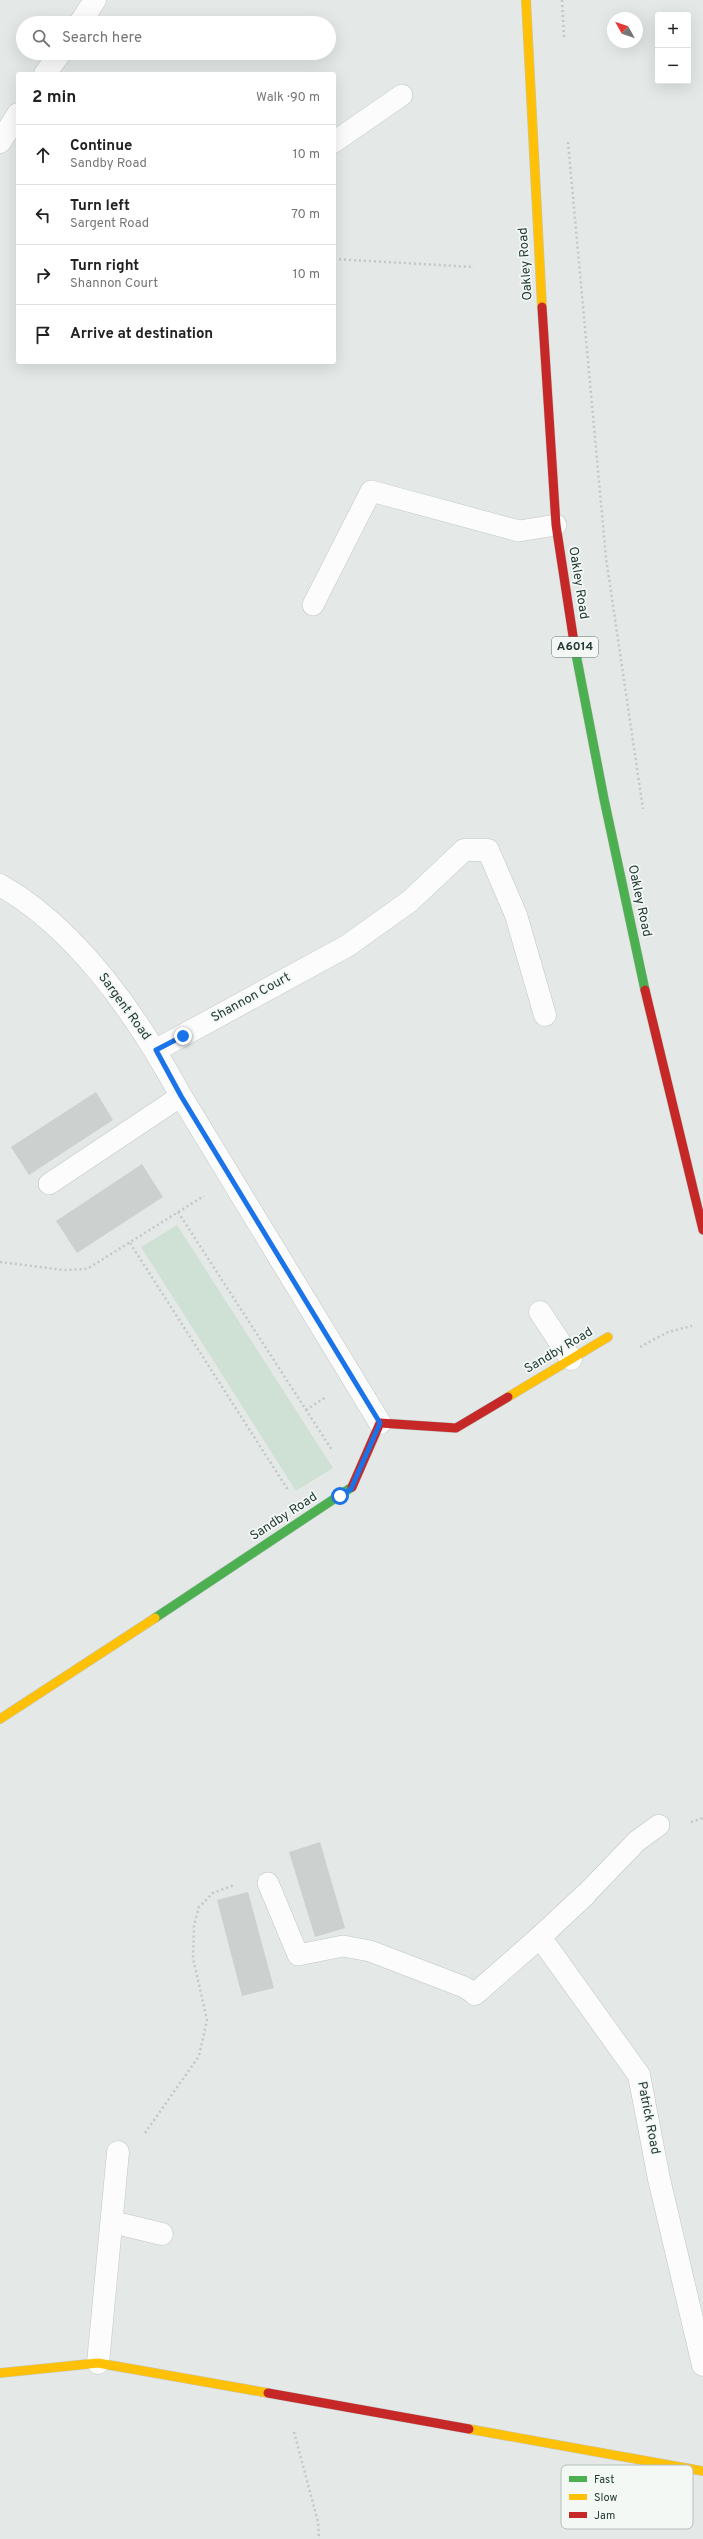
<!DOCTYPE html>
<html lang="en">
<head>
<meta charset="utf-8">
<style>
	:root { --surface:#fff; --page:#f2f2f2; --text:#222; --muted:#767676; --line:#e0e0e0 }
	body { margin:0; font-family:Overpass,sans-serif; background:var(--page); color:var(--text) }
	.controls { position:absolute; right:12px; top:12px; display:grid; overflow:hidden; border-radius:4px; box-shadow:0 4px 16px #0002 }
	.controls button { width:36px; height:36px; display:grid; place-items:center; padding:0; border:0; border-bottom:1px solid var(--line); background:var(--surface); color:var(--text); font:20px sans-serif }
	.compass { position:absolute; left:607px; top:12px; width:36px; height:36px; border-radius:50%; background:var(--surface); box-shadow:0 4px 16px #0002; rotate:310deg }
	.stop { position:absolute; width:12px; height:12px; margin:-9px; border:3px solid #1a73e8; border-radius:50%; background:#fff }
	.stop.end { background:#1a73e8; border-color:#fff; box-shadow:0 1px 4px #0008 }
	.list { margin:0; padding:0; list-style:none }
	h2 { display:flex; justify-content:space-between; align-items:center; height:52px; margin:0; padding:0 16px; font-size:17px }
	h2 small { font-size:13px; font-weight:400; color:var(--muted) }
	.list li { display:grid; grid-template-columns:26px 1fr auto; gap:12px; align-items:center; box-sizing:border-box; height:60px; padding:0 16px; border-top:1px solid var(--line) }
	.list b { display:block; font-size:15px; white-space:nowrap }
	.list p { margin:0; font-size:13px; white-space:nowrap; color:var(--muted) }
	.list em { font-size:13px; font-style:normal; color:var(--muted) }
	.icon { flex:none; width:22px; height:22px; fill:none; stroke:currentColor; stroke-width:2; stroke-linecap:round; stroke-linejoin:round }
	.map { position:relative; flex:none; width:703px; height:2539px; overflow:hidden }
	.search { position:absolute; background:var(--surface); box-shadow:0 4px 16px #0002; left:16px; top:16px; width:320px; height:44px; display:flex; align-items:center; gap:10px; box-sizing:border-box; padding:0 14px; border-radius:22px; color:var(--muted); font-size:15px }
	.panel { position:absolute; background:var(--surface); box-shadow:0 4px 16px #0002; left:16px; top:72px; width:320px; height:292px; border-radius:4px }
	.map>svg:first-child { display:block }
</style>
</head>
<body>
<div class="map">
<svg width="703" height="2539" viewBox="0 0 703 2539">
	<rect width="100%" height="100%" fill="#e4e9e7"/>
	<path fill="#cfe1d4" d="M177 1225 333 1468 296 1491 141 1247Z"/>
	<g fill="#ccd0ce">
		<path d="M96 1092 113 1120 29 1175 11 1147Z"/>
		<path d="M142 1164 163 1197 77 1253 56 1221Z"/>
		<path d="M320 1842 345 1928 315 1937 289 1852Z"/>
		<path d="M248 1892 274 1988 242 1996 217 1900Z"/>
	</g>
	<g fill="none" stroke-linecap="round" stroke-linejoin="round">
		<g stroke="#c1c6c4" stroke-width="22">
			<g id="lane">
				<path d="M334 142 402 95"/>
				<path d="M313 605 371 491 519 531 556 525"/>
				<path d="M49 1184 181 1096"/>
				<path d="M268 1883 298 1955 343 1946 370 1951 464 1987 475 1994"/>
				<path d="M585 1895 637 1841 659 1825"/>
			</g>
		</g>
		<g stroke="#c1c6c4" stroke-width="23">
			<g id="street">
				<path d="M80 23 95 0"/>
				<path d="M45 74 60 53"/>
				<path d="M0 142 18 114"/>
				<path d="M0 885C78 929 139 1019 181 1096L380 1423"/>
				<path d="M156 1050 347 946 410 901 464 850H488L516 915 545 1015"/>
				<path d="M540 1312 571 1359"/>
				<path d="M540 1937 585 1895"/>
				<path d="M475 1994 540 1937 639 2075 659 2179 703 2365"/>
				<path d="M112 2222 162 2234"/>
				<path d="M98 2363 118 2152"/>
			</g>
		</g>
		<g stroke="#c0c7c4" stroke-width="10">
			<g id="fast">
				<path d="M575 649 604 799 645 990"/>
				<path d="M155 1618 352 1487"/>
			</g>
		</g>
		<g stroke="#c0c7c4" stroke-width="10">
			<g id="slow">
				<path d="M526 0 542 307"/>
				<path d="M508 1397 608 1337"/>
				<path d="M0 1719 155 1618"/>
				<path d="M0 2373 98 2363 268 2393"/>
				<path d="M469 2429 703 2471"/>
			</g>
		</g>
		<g stroke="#c0c7c4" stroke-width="10">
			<g id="jam">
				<path d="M542 307 556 525 575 649"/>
				<path d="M645 990 703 1230"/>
				<path d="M352 1487 380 1423 456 1428 508 1397"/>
				<path d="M268 2393 469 2429"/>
			</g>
		</g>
		<g stroke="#c1c9c5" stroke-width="2.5" stroke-dasharray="2 3" stroke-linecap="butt">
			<path d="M562 0 564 37"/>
			<path d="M568 142 606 558 643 809"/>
			<path d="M334 259 474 267"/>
			<path d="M178 1212 332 1450"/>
			<path d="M130 1243 288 1490"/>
			<path d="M0 1262 64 1270 87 1269 204 1196"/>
			<path d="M640 1347 668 1332 692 1326"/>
			<path d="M306 1410 326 1397"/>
			<path d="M691 1822 703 1818"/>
			<path d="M145 2133 199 2056 207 2020 193 1958 194 1925 199 1907 213 1893 234 1885"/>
			<path d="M294 2432 318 2522 319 2539"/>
		</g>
		<use href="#lane" stroke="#fbfcfb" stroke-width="21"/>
		<use href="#street" stroke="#fbfcfb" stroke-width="22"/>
		<use href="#fast" stroke="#4caf50" stroke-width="9"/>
		<use href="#slow" stroke="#ffc107" stroke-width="9"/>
		<use href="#jam" stroke="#c62828" stroke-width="9"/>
	</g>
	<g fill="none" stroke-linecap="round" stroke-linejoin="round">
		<path stroke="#1a73e8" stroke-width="5" d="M183 1036 156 1050 181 1096 380 1423 351 1489 340 1496"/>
	</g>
	<g text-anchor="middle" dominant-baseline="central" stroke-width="3.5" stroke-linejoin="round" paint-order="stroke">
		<rect fill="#f3f8f5" stroke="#62746f" stroke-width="1" x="552" y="637" width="46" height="20" rx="3"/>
		<g font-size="12" font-weight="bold" fill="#243b35">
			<text x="575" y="647">A6014</text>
		</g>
		<g font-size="13" fill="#243b35" stroke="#f3f8f5">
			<text transform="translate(526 264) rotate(-94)">Oakley Road</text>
			<text transform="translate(578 583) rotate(81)">Oakley Road</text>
			<text transform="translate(639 901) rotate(78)">Oakley Road</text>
			<text transform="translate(251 998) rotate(-29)">Shannon Court</text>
			<text transform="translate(124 1007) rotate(54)">Sargent Road</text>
			<text transform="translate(559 1351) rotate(-31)">Sandby Road</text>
			<text transform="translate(284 1517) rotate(-33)">Sandby Road</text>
			<text transform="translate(648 2118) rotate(79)">Patrick Road</text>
		</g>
	</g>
	<rect x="561" y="2465" width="132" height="64" rx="6" fill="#f3f8f5" stroke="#b5bfbb" stroke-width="1"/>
	<rect x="569" y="2476" width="18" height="6" fill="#4caf50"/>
	<rect x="569" y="2494" width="18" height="6" fill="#ffc107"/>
	<rect x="569" y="2512" width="18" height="6" fill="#c62828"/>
	<g font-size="11" fill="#243b35">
		<text x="594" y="2483">Fast</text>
		<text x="594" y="2501">Slow</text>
		<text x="594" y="2519">Jam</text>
	</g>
</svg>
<div class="controls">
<button>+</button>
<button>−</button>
</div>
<svg class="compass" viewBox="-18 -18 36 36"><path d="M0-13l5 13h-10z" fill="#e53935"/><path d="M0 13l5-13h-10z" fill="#767676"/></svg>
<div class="stop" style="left:340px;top:1496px"></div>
<div class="stop end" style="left:183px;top:1036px"></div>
<div class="search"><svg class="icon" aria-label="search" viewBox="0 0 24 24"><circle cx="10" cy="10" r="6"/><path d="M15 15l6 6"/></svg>Search here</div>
<section class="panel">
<h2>2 min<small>Walk · 90 m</small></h2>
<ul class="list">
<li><svg class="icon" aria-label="ahead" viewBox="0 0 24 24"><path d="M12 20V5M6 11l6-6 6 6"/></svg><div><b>Continue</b><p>Sandby Road</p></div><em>10 m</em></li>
<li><svg class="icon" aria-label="left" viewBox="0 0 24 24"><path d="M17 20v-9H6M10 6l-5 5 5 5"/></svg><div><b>Turn left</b><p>Sargent Road</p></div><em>70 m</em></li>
<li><svg class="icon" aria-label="right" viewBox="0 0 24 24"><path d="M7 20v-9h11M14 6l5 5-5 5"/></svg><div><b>Turn right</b><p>Shannon Court</p></div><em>10 m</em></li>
<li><svg class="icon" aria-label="arrive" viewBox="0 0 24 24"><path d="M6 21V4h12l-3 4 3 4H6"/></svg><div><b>Arrive at destination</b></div></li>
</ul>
</section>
</div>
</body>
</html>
